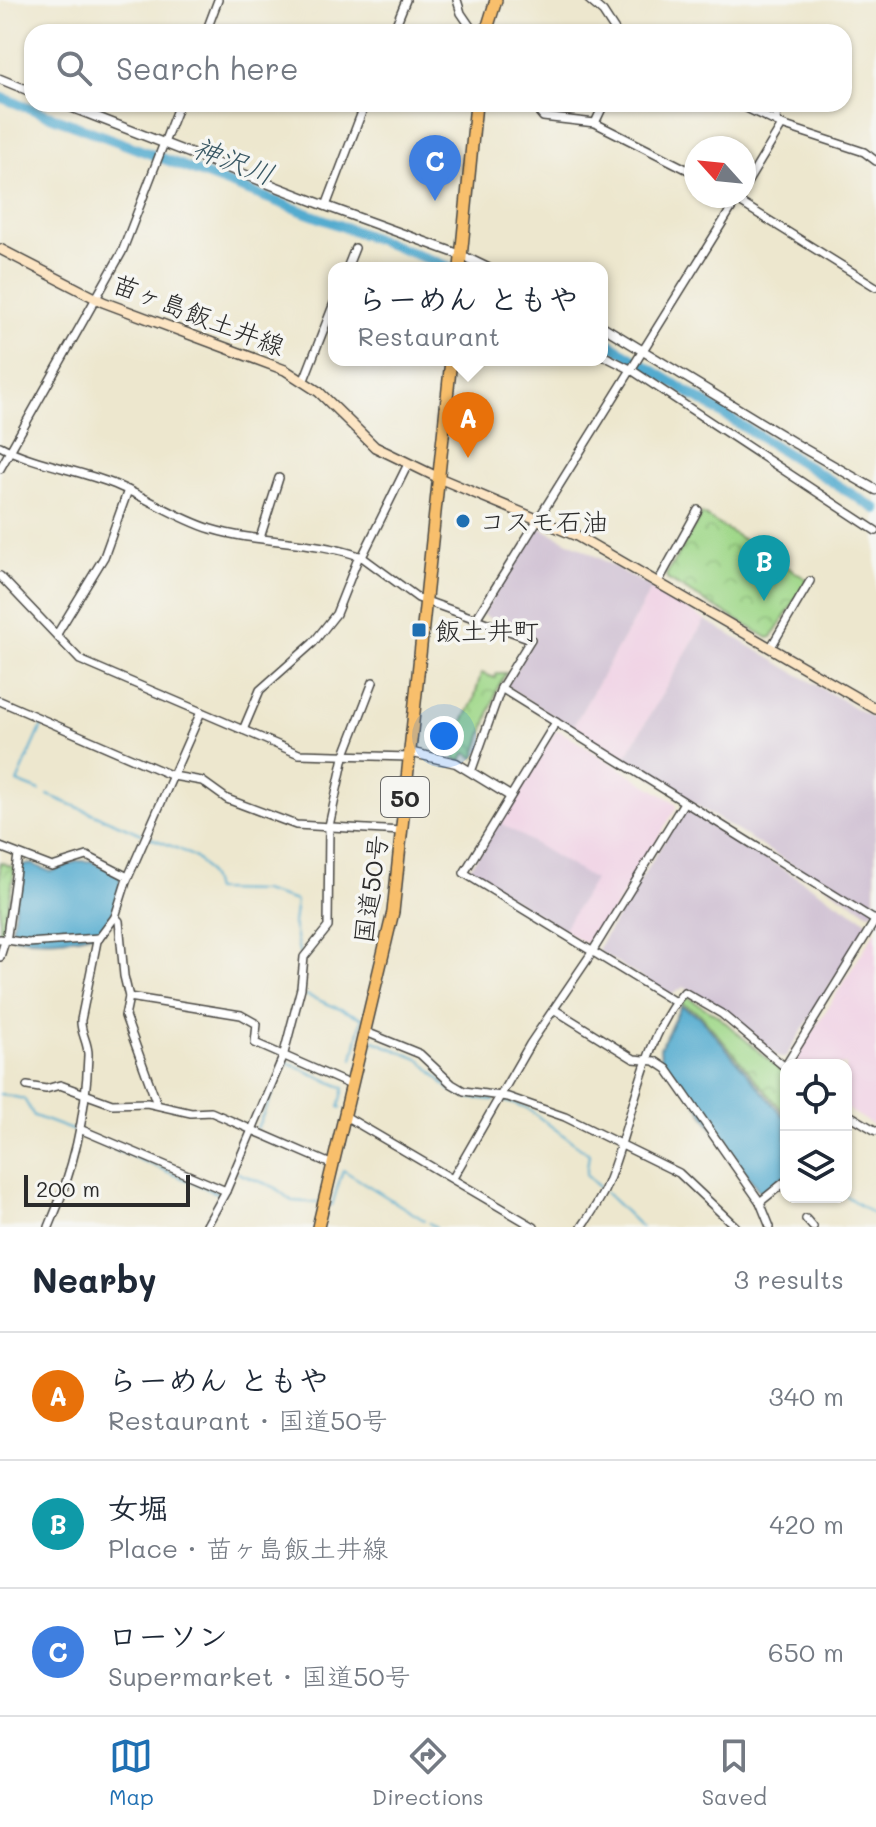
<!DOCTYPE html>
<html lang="en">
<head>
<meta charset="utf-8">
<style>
	:root { --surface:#fff; --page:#f2f2f3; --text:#1f2937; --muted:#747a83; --line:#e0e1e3; --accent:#1f6fb2 }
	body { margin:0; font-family:Mali,"Klee One",sans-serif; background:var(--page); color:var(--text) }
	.controls { position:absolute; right:24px; bottom:24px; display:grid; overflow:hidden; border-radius:16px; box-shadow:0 2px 6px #0004 }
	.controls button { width:72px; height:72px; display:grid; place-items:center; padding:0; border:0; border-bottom:2px solid var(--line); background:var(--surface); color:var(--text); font:40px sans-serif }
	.compass { position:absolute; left:684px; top:136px; width:72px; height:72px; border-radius:50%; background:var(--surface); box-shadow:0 2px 6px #0004; rotate:297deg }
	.scale { position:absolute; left:24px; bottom:20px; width:166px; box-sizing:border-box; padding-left:8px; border:4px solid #2b2b2b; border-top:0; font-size:22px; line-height:28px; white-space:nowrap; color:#2b2b2b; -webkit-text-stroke:6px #f6f6f2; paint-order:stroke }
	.you { position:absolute; left:444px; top:736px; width:28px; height:28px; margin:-20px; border:6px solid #fff; border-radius:50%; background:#1a73e8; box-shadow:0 0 0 12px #1a73e833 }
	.badge { display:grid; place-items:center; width:52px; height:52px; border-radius:50%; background:var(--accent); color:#fff; font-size:26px; font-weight:700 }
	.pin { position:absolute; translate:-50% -66px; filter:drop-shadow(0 2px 4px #0008) }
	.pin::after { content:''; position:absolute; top:42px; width:28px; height:24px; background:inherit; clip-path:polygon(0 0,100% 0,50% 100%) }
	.popup { position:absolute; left:328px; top:262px; width:280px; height:104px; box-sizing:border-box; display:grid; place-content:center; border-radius:16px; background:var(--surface); filter:drop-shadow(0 2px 6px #0005); font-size:26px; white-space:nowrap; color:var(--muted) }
	.popup b { font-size:30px; color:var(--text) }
	.popup::after { content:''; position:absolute; left:50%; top:100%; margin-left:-16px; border:16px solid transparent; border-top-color:var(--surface) }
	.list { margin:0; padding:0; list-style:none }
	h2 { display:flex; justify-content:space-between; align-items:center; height:104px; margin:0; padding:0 32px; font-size:34px }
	h2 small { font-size:26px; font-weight:400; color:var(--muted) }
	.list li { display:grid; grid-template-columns:52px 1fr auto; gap:24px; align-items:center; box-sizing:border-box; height:128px; padding:0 32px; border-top:2px solid var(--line) }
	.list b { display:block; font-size:30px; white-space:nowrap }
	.list p { margin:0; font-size:26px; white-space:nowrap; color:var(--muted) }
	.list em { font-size:26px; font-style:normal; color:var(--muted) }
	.icon { flex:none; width:44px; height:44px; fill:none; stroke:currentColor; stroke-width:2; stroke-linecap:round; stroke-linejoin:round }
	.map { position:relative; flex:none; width:876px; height:1227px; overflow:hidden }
	.search { position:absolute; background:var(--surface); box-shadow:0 2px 6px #0004; left:24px; right:24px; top:24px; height:88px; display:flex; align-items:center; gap:20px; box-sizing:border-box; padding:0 28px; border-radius:24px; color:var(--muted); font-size:30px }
	.sheet { height:488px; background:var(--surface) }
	nav { display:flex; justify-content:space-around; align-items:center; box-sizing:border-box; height:112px; border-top:2px solid var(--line); background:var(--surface); font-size:22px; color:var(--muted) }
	nav a { display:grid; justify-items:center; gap:4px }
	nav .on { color:var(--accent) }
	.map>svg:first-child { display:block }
</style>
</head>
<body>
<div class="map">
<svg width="876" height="1227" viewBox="0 0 876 1227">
	<defs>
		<pattern id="park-crowns" width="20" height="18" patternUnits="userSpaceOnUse" patternTransform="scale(2)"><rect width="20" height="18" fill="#a0d88a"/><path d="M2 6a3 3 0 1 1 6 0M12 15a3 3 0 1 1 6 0" fill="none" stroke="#8aba77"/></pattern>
	</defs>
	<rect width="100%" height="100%" fill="#f6f6f2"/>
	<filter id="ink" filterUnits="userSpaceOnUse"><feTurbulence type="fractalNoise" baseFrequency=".0125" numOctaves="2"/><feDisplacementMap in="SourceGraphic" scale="16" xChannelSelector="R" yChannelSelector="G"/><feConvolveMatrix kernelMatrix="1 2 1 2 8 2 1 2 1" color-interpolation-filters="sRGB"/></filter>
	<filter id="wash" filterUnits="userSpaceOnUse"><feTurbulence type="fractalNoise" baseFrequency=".006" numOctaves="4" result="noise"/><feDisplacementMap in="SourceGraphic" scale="32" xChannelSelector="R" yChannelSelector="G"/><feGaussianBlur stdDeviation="1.8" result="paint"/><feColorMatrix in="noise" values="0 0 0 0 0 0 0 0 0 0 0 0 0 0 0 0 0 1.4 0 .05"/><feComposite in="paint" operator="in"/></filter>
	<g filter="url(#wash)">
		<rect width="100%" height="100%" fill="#ede7ce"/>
		<g fill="#f0d0e4">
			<path d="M652 588 705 620 624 760 572 728Z"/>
			<path d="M555 731H560L676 803 677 807 593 944 588 945 563 930 499 822Z"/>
			<path d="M876 930V1127L846 1108V1065H792Z"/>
		</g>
		<g fill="#cebed1">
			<path d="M537 526 587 551 652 588 572 728 506 686 535 637 482 615Z"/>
			<path d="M705 620 876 720 875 911 869 913 624 760Z"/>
			<path d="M687 810 866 920 868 924 785 1058H780L721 1009 684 987 670 996 600 952 598 948 683 811Z"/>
			<path d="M499 822 594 880 563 930 471 872 470 868Z"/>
		</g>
		<g fill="url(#park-crowns)" stroke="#66825a" stroke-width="2">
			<path d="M702 514 808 580 772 637 768 638 667 579 666 575Z"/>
			<path d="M481 673 495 678 497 673H506L497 689 475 758 466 753 461 761 454 758 468 729 461 725 474 700Z"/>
			<path d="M0 862 15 868 2 937H0Z"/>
			<path d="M685 996 718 1016 786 1075V1115L700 1014 679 1002Z"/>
		</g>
		<g fill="#52abcf" stroke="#3e6b7d" stroke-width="2">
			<path d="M78 861H91L119 875C125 895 112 916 101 931 74 941 38 941 11 937L20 866 32 864 51 872Z"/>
			<path d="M681 1006 699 1016 786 1119V1174L764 1191H759L732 1153 728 1152 723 1144 727 1143 728 1138 718 1136 682 1081 661 1059 660 1048Z"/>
		</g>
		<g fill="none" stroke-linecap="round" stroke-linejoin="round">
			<g stroke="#52abcf" stroke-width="2">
				<path d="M40 791 17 782 43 724"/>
				<path d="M48 795 142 834"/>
				<path d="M151 838C180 850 207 854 214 890L262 891 296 901 293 923 300 956"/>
				<path d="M306 995 362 1018 353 1059"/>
				<path d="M0 1094 24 1099 34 1116 77 1132"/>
				<path d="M500 1100 525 1107 589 1154 586 1175 600 1188"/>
				<path d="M352 1111 371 1042 374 1041 421 1060 450 1090 468 1098 494 1100"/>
				<path d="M257 1128 286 1062 344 1088 339 1107 342 1108"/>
				<path d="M82 1135 220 1194"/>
				<path d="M238 1173 274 1187 292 1201 320 1203"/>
				<path d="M225 1185 233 1171"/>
				<path d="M605 1192 641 1227"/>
				<path d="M846 1196 876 1216"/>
				<path d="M327 1205H332L343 1170 424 1220"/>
				<path d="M429 1223 436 1227"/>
			</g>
			<g stroke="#52abcf" stroke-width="10">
				<path d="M0 97 452 268"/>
				<path d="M602 339 876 509"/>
			</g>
		</g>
	</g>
	<g filter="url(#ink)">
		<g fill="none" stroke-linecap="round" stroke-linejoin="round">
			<g stroke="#484743" stroke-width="10">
				<g id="minor">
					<path d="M457 0 461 13 474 32"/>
					<path d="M589 0 603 12 616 32"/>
					<path d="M771 29V32"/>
					<path d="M206 32 218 0"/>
					<path d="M393 32 406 0"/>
					<path d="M532 104 543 117 595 123 696 174"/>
					<path d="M738 104 782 125 864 152 876 161"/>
					<path d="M776 122 777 104"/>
					<path d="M595 123 604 104"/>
					<path d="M744 188 782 125"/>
					<path d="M730 196 876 287"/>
					<path d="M326 206 365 104"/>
					<path d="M347 268 355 248"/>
					<path d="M602 355 630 369 876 531"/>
					<path d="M304 380 334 303"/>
					<path d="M0 446C34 464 75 469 111 483 145 496 176 518 211 529 260 544 313 539 362 557L418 598 531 639 501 688 876 921"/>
					<path d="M0 469 122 252 179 104"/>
					<path d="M260 538 279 478"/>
					<path d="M362 557 408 464"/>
					<path d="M0 576 80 660 299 754 409 757"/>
					<path d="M658 582 698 510"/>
					<path d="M476 619 739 196"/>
					<path d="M57 634 104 557 128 490"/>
					<path d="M771 647 810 581"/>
					<path d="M0 701 173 776 202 781 227 799 296 825 402 831"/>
					<path d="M556 722 464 873 675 1002"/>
					<path d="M243 730 260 690 313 643 336 614 359 556"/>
					<path d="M471 772 501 688"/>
					<path d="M0 847 52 867 87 856 128 877"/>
					<path d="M115 917 119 921 124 976 129 997 125 1016 157 1104"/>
					<path d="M0 939 28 943 99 938"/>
					<path d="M0 957 7 935 18 855"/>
					<path d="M129 997 241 1015 257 1024 255 1043 353 1086"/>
					<path d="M555 1010 634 1059 655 1061 667 1069 760 1202 770 1227"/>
					<path d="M366 1032 420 1054 452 1084 464 1091 508 1097 565 1117 679 1173 736 1227"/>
					<path d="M786 1065 876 919"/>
					<path d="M27 1086 46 1089 60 1085 112 1104 147 1103 191 1113 211 1112 333 1165"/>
					<path d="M846 1113 876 1131"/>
					<path d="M345 1116 534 1227"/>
					<path d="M82 1130 226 1191"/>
					<path d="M453 1178 530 1044 589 957 683 804"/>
					<path d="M760 1202 786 1181"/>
					<path d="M806 1219 813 1227"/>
					<path d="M49 1227C73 1171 86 1118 88 1056 89 1043 80 1033 81 1020L97 941 115 917 126 882 201 712"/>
					<path d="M206 1227 226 1191 283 1057 301 988 304 957 328 927 329 826 344 757 373 682"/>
					<path d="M582 1227C590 1215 599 1202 605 1189 631 1131 641 1040 684 992L722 1014 786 1068"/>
				</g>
			</g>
			<g stroke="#484743" stroke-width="11">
				<g id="tertiary">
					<path d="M0 79 32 92"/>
					<path d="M63 104 326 206 461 255 488 268"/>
					<path d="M602 326 796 444 876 490"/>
					<path d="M409 752 456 763 510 796"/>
				</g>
			</g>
			<g stroke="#484743" stroke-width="12">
				<path id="secondary" d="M0 249 103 302 285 370 319 392 375 447 439 478 577 536 876 709"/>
			</g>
			<g stroke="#484743" stroke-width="14">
				<g id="trunk">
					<path d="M486 32 496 0"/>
					<path d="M460 268 476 104"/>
					<path d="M318 1227 393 912 451 360"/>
				</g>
			</g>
			<use href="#minor" stroke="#fff" stroke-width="7"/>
			<use href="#tertiary" stroke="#fff" stroke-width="8"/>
			<use href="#secondary" stroke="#fce5c4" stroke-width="9"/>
			<use href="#trunk" stroke="#f8bf6c" stroke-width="11"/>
		</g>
	</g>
	<g fill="#1f6fb2" stroke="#f6f6f2" stroke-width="3">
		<circle cx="463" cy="521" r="8"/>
		<rect x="411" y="622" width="16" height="16" rx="4"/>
	</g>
	<g text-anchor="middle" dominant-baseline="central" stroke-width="7" stroke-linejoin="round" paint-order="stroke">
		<rect fill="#f6f6f2" stroke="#686867" stroke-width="2" x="381" y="777" width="48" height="40" rx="6"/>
		<g font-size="24" font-weight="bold" fill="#2b2b2b">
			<text x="405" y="797">50</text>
		</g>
		<g font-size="26" fill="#2b2b2b" stroke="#f6f6f2">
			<text transform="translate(199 314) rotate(21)">苗ヶ島飯土井線</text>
			<text transform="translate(370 889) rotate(-82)">国道50号</text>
		</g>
		<g font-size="26" fill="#2b2b2b" stroke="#f6f6f2" text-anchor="start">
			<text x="479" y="521">コスモ石油</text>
			<text x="435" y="630">飯土井町</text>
		</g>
		<g font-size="28" font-style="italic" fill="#395864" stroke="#f6f6f2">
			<text transform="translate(234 160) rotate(21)">神沢川</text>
		</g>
	</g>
</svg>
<div class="controls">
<button><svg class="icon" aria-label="locate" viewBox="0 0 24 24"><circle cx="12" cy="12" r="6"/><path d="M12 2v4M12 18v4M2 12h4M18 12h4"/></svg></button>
<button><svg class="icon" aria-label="layers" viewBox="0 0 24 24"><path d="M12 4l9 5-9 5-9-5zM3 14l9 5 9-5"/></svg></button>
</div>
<svg class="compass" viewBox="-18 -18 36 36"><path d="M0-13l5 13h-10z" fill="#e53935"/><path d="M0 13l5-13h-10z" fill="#747a83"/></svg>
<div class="scale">200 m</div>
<div class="you"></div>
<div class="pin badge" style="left:468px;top:458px;background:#e8710a">A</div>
<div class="popup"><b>らーめん ともや</b>Restaurant</div>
<div class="pin badge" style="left:764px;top:601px;background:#0f9aa8">B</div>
<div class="pin badge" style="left:435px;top:201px;background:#3f7fe0">C</div>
<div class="search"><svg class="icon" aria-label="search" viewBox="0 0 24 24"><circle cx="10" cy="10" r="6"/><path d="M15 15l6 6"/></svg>Search here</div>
</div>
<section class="sheet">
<h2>Nearby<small>3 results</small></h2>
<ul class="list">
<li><span class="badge" style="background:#e8710a">A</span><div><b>らーめん ともや</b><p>Restaurant · 国道50号</p></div><em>340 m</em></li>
<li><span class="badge" style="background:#0f9aa8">B</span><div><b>女堀</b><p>Place · 苗ヶ島飯土井線</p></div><em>420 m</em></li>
<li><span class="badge" style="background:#3f7fe0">C</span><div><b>ローソン</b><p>Supermarket · 国道50号</p></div><em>650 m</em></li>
</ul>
</section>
<nav>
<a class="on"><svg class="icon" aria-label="map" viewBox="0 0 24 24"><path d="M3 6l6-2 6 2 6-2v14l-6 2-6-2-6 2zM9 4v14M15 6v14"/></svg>Map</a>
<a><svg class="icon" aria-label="directions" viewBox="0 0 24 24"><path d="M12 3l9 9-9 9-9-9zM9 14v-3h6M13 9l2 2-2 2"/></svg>Directions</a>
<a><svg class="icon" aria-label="saved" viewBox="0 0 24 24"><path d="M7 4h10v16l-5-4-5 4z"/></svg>Saved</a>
</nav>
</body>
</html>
